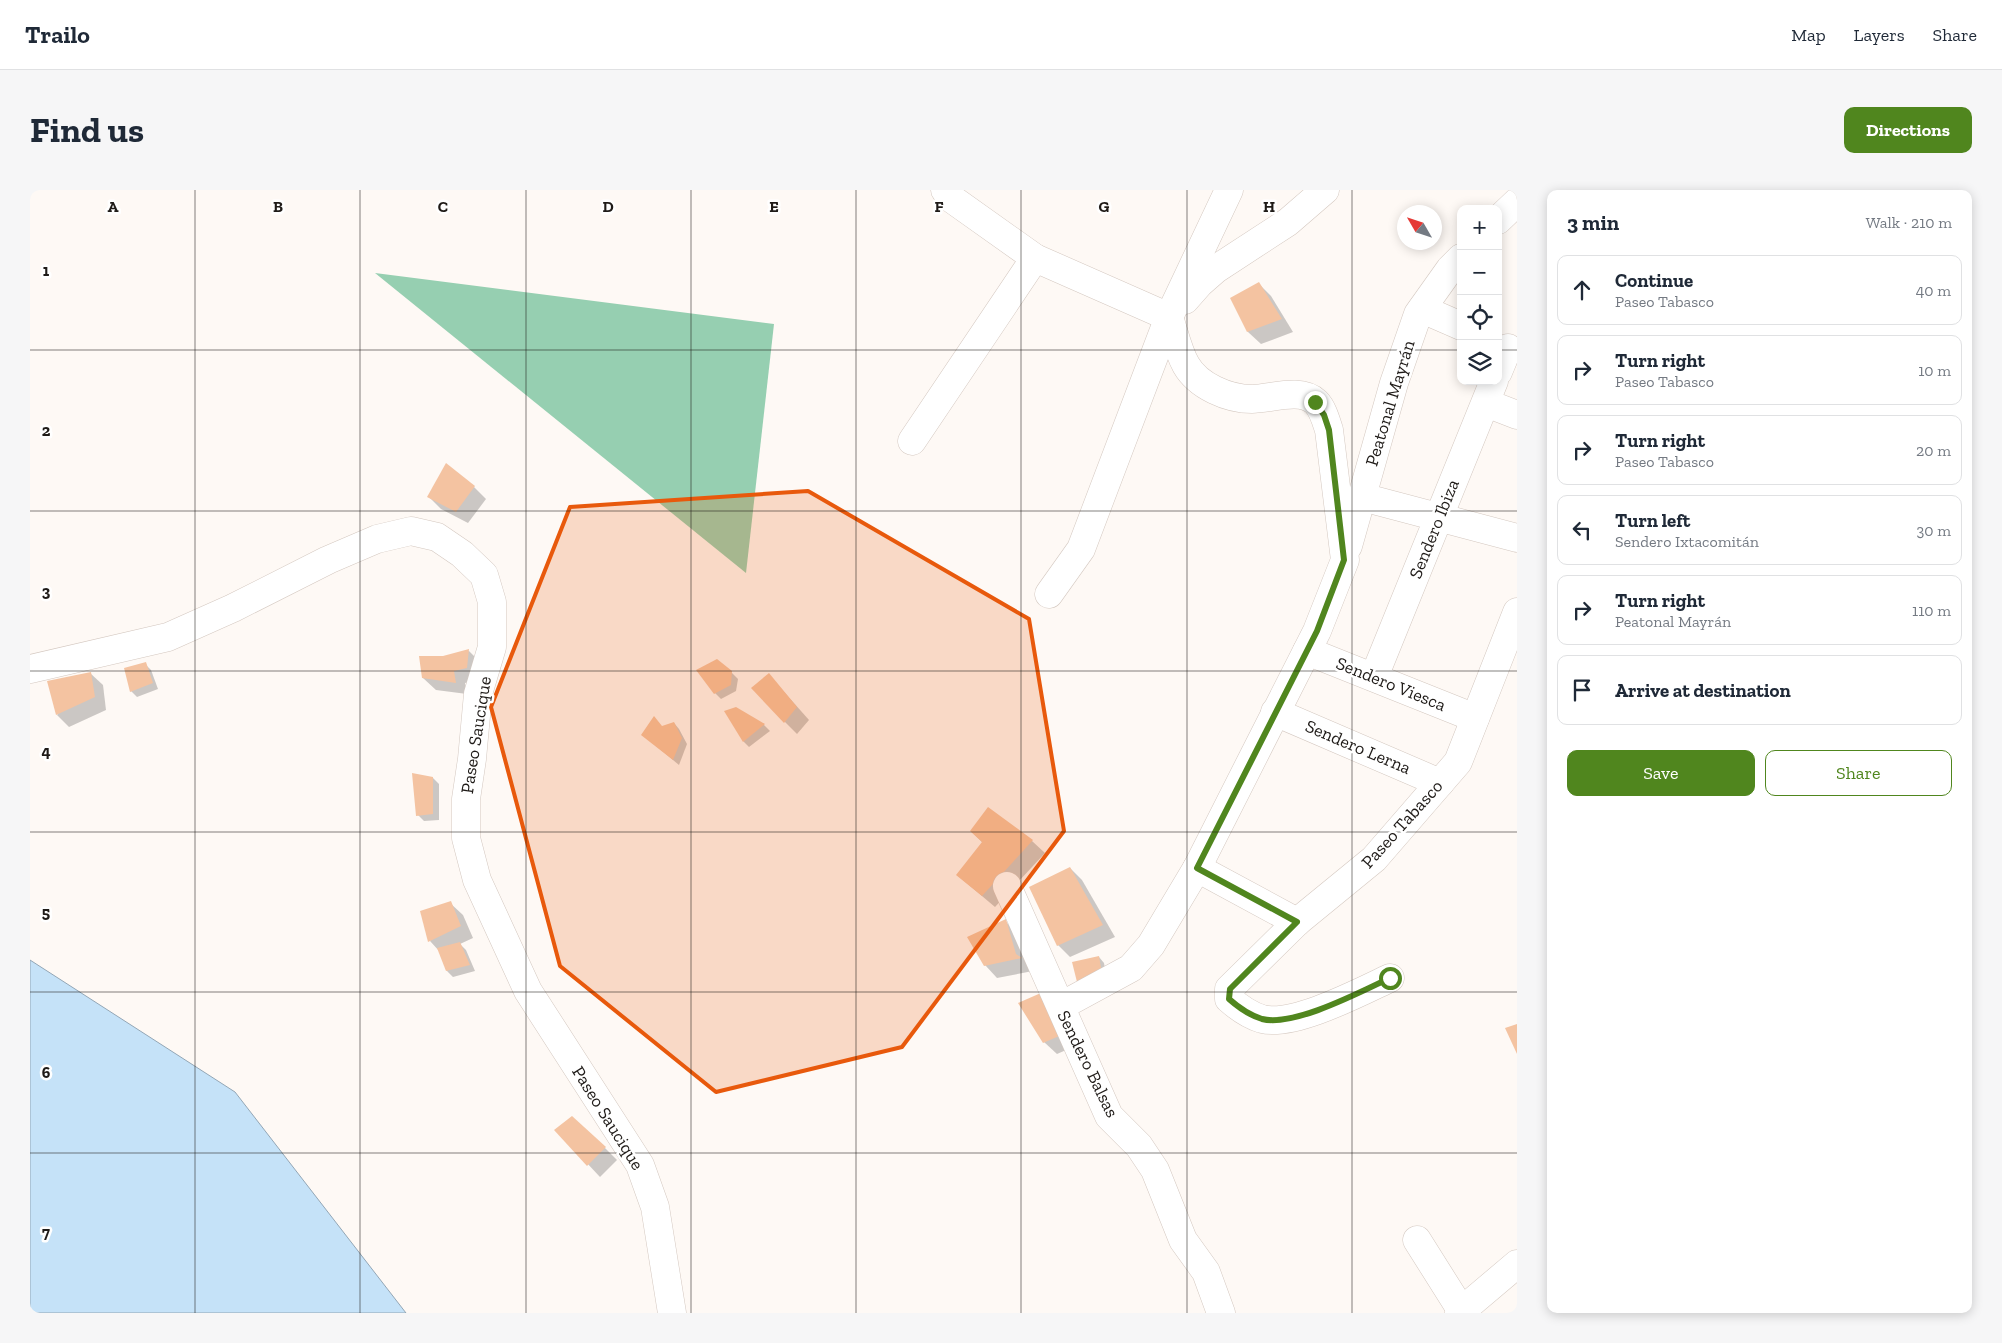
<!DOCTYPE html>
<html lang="en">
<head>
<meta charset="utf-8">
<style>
	:root { --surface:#fff; --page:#f6f6f7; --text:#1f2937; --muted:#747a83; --line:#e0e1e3; --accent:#50861e }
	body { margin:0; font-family:"Zilla Slab",serif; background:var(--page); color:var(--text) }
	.controls { position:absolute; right:15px; top:15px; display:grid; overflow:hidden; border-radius:10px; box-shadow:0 2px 12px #0003 }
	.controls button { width:45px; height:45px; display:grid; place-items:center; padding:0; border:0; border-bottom:1px solid var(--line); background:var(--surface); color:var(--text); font:25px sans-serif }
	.compass { position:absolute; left:1367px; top:15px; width:45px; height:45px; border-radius:50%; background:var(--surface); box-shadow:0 2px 12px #0003; rotate:309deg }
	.stop { position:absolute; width:15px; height:15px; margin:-11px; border:4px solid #50861e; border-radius:50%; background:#fff }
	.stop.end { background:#50861e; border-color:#fff; box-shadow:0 1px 5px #0008 }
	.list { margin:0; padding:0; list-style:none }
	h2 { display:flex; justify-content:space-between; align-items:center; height:65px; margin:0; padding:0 20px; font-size:21px }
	h2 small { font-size:16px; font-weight:400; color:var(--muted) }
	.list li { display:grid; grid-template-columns:32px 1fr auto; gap:15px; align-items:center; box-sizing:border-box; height:70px; margin:0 10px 10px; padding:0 10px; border:1px solid var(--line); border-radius:10px }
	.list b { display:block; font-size:19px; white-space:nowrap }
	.list p { margin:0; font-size:16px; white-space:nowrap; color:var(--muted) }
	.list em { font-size:16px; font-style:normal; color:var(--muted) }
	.actions { display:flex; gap:10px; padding:15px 20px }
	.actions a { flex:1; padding:11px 0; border:1px solid var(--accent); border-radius:10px; text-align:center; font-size:18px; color:var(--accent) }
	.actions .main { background:var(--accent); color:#fff }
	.icon { flex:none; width:28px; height:28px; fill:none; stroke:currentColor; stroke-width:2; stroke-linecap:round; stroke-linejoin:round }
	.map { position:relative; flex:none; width:1487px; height:1123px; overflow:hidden; border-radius:10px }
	header { display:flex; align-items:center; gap:30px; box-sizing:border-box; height:70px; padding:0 25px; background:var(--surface); border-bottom:1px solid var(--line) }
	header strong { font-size:24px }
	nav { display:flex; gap:28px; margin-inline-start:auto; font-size:18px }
	.intro { display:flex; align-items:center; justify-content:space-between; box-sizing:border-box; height:120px; padding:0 30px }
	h1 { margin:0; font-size:35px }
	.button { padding:12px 22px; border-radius:10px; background:var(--accent); color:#fff; font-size:18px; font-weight:700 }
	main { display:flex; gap:30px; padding:0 30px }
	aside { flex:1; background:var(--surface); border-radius:10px; box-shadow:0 2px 12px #0003 }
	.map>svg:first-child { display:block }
</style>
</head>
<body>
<header>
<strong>Trailo</strong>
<nav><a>Map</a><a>Layers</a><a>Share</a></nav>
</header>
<div class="intro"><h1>Find us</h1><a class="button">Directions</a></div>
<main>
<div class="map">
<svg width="1487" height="1123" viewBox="0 0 1487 1123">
	<rect width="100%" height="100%" fill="#fef9f5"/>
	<path fill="#96cfb1" d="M345 83 744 134 716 383Z"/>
	<path fill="#c5e2f8" stroke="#93a6b5" d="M0 770 205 902 376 1123H0Z"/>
	<g fill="#0003">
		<path d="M1229 94 1241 106 1263 142 1231 154 1218 142 1202 109Z"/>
		<path d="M444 297 456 309 438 333 411 319 399 307Z"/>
		<path d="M439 461 451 473 449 490 435 493 437 504 406 500 393 488 413 468Z"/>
		<path d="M115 474 121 480 128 499 107 507 101 501Z"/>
		<path d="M701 482 708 489 706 501 691 509 685 503Z"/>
		<path d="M60 483 73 495 76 520 39 537 27 525Z"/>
		<path d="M739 485 779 530 767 544 755 532Z"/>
		<path d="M706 518 734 535 740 541 719 557 714 552 696 522Z"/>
		<path d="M644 533 649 539 657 554 649 575 613 545Z"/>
		<path d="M403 588 409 594V630L394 631 388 625Z"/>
		<path d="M958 618 1002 651 1015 663 965 717 927 685 953 653 941 641Z"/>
		<path d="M1040 678 1052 690 1085 747 1040 767 1028 755Z"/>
		<path d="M420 713 433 725 443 748 430 754 436 760 445 781 423 787 417 781 410 762 400 751Z"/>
		<path d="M975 731 987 743 1003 781 967 788 955 775Z"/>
		<path d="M1069 767 1074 773 1078 795 1055 802Z"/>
		<path d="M990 813 1052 853 1027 864 1014 852Z"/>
		<path d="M526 940 575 958 587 970 570 987Z"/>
	</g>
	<g fill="#f4c3a1">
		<path d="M1229 92 1252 129 1217 142 1200 108Z"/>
		<path d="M416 273 445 296 426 322 397 307Z"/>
		<path d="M439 459 437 478 424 481 426 493 392 488 389 466H413Z"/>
		<path d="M687 469 702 481 701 495 684 504 666 480Z"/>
		<path d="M116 472 123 493 100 502 94 478Z"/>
		<path d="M61 482 65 507 26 525 17 491Z"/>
		<path d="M739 483 767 517 754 533 721 498Z"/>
		<path d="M706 517 735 534 713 552 694 521Z"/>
		<path d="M624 526 632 536 644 532 652 548 643 570 611 545Z"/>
		<path d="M382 583 403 587V624L386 626Z"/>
		<path d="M958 617 1003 650 952 706 926 685 952 652 940 641Z"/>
		<path d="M1040 677 1073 735 1027 756 999 697Z"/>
		<path d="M421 711 431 736 398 752 390 721Z"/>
		<path d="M976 729 986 764 992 768 954 776 937 747Z"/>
		<path d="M430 752 440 775 416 781 407 758Z"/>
		<path d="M1069 766 1073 789 1048 796 1042 772Z"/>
		<path d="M1020 799 1041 841 1013 853 988 813Z"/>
		<path d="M1487 834V864L1475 838Z"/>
		<path d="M542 926 576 957 557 976 524 940Z"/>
	</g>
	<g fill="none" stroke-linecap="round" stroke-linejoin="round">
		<g stroke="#d4c8c0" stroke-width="29">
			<g id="minor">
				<path d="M915 0 922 9 1005 68 1139 127"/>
				<path d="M1468 30 1487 12"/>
				<path d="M1155 110 1170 93 1186 79 1258 32 1295 0"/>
				<path d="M1392 119 1431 136"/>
				<path d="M1468 182 1478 158"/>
				<path d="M1456 213 1487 225"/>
				<path d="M882 251 1005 68"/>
				<path d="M1332 307 1487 348"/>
				<path d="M1318 356 1364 193 1388 124 1420 79 1431 68"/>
				<path d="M1019 404 1051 359 1139 127 1199 0"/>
				<path d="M1277 461 1445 528"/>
				<path d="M0 479 138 447 203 418 298 370 347 349 381 341 407 347 432 364 454 385 462 412V457L448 504 442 569 436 609V648L447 690 498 801 610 975 625 1017 642 1123"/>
				<path d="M1344 487 1464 191"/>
				<path d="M1245 522 1410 593"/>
				<path d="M1167 678 1267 732"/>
				<path d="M977 696 1079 926 1109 956 1125 980 1153 1050 1176 1082 1191 1123"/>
				<path d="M1360 788C1330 802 1264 837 1232 829 1219 825 1208 817 1199 809V799L1267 732 1344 669 1428 572 1487 422"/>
				<path d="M1031 816 1101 778 1121 755 1167 678 1287 441 1315 370 1299 240C1296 231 1293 219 1286 212 1270 197 1241 209 1222 209 1198 209 1168 196 1156 175 1148 161 1144 142 1139 127"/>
				<path d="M1387 1050 1433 1123"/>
				<path d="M1429 1123 1487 1074"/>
			</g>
		</g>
		<use href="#minor" stroke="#fff" stroke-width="28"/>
	</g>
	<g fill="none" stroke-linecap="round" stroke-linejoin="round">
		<path stroke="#50861e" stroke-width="6" d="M1285 212 1294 225 1299 240 1314 370 1287 441 1167 678 1267 732 1200 799 1199 809C1208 817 1219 825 1232 829 1264 837 1330 802 1360 788"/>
	</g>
	<path fill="#e8590c" fill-opacity="0.2" stroke="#e8590c" stroke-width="4" stroke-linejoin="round" d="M778 301 999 429 1034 641 872 857 686 902 530 776 461 517 540 317Z"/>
	<path fill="none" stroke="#1f1b18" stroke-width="1" stroke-opacity="0.55" d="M165 0V1123M330 0V1123M496 0V1123M661 0V1123M826 0V1123M991 0V1123M1157 0V1123M1322 0V1123M0 160H1431M1468 160H1487M0 321H1487M0 481H1487M0 642H1487M0 802H1487M0 963H1487"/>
	<g text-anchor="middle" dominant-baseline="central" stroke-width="5" stroke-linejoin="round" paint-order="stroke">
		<g font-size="18" fill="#1f1b18" stroke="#fff">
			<text transform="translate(1360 213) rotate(-73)">Peatonal Mayrán</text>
			<text transform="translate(1404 339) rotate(-68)">Sendero Ibiza</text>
			<text transform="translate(1361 494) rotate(22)">Sendero Viesca</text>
			<text transform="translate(446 545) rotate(-81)">Paseo Saucique</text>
			<text transform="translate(1328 557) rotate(23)">Sendero Lerna</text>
			<text transform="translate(1372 634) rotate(-48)">Paseo Tabasco</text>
			<text transform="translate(1058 874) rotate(64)">Sendero Balsas</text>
			<text transform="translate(578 928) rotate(58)">Paseo Saucique</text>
		</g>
	</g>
	<g font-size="16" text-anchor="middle" font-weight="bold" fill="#1f1b18" stroke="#fff" stroke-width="5" stroke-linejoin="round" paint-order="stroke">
		<text x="83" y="22">A</text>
		<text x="248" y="22">B</text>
		<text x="413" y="22">C</text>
		<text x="578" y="22">D</text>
		<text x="744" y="22">E</text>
		<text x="909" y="22">F</text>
		<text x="1074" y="22">G</text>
		<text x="1239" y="22">H</text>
		<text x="16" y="86">1</text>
		<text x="16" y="246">2</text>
		<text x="16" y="407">3</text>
		<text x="16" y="567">4</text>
		<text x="16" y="728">5</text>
		<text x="16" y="888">6</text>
		<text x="16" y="1048">7</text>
	</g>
</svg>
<div class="controls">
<button>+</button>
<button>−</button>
<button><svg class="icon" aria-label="locate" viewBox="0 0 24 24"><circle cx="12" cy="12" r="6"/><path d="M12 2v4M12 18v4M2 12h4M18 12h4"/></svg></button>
<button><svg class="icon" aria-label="layers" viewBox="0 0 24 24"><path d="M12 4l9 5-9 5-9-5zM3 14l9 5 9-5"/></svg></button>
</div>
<svg class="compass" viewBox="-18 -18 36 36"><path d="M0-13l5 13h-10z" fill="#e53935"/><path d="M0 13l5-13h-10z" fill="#747a83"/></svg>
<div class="stop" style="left:1360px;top:788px"></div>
<div class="stop end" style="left:1285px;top:212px"></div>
</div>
<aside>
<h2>3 min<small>Walk · 210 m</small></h2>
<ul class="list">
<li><svg class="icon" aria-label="ahead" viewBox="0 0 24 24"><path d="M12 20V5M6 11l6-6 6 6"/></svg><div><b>Continue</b><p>Paseo Tabasco</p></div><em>40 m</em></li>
<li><svg class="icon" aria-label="right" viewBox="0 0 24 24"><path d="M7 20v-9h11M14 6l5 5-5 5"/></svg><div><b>Turn right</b><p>Paseo Tabasco</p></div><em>10 m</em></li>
<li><svg class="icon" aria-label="right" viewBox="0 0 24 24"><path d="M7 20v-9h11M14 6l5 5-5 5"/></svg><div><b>Turn right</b><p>Paseo Tabasco</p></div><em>20 m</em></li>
<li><svg class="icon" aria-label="left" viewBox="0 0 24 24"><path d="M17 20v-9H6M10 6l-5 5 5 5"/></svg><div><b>Turn left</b><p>Sendero Ixtacomitán</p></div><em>30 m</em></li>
<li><svg class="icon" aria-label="right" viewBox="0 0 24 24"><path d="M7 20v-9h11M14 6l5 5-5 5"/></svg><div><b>Turn right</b><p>Peatonal Mayrán</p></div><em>110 m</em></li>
<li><svg class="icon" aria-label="arrive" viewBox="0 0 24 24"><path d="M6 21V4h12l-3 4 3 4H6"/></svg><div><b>Arrive at destination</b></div></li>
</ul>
<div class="actions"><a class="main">Save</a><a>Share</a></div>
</aside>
</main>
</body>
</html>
